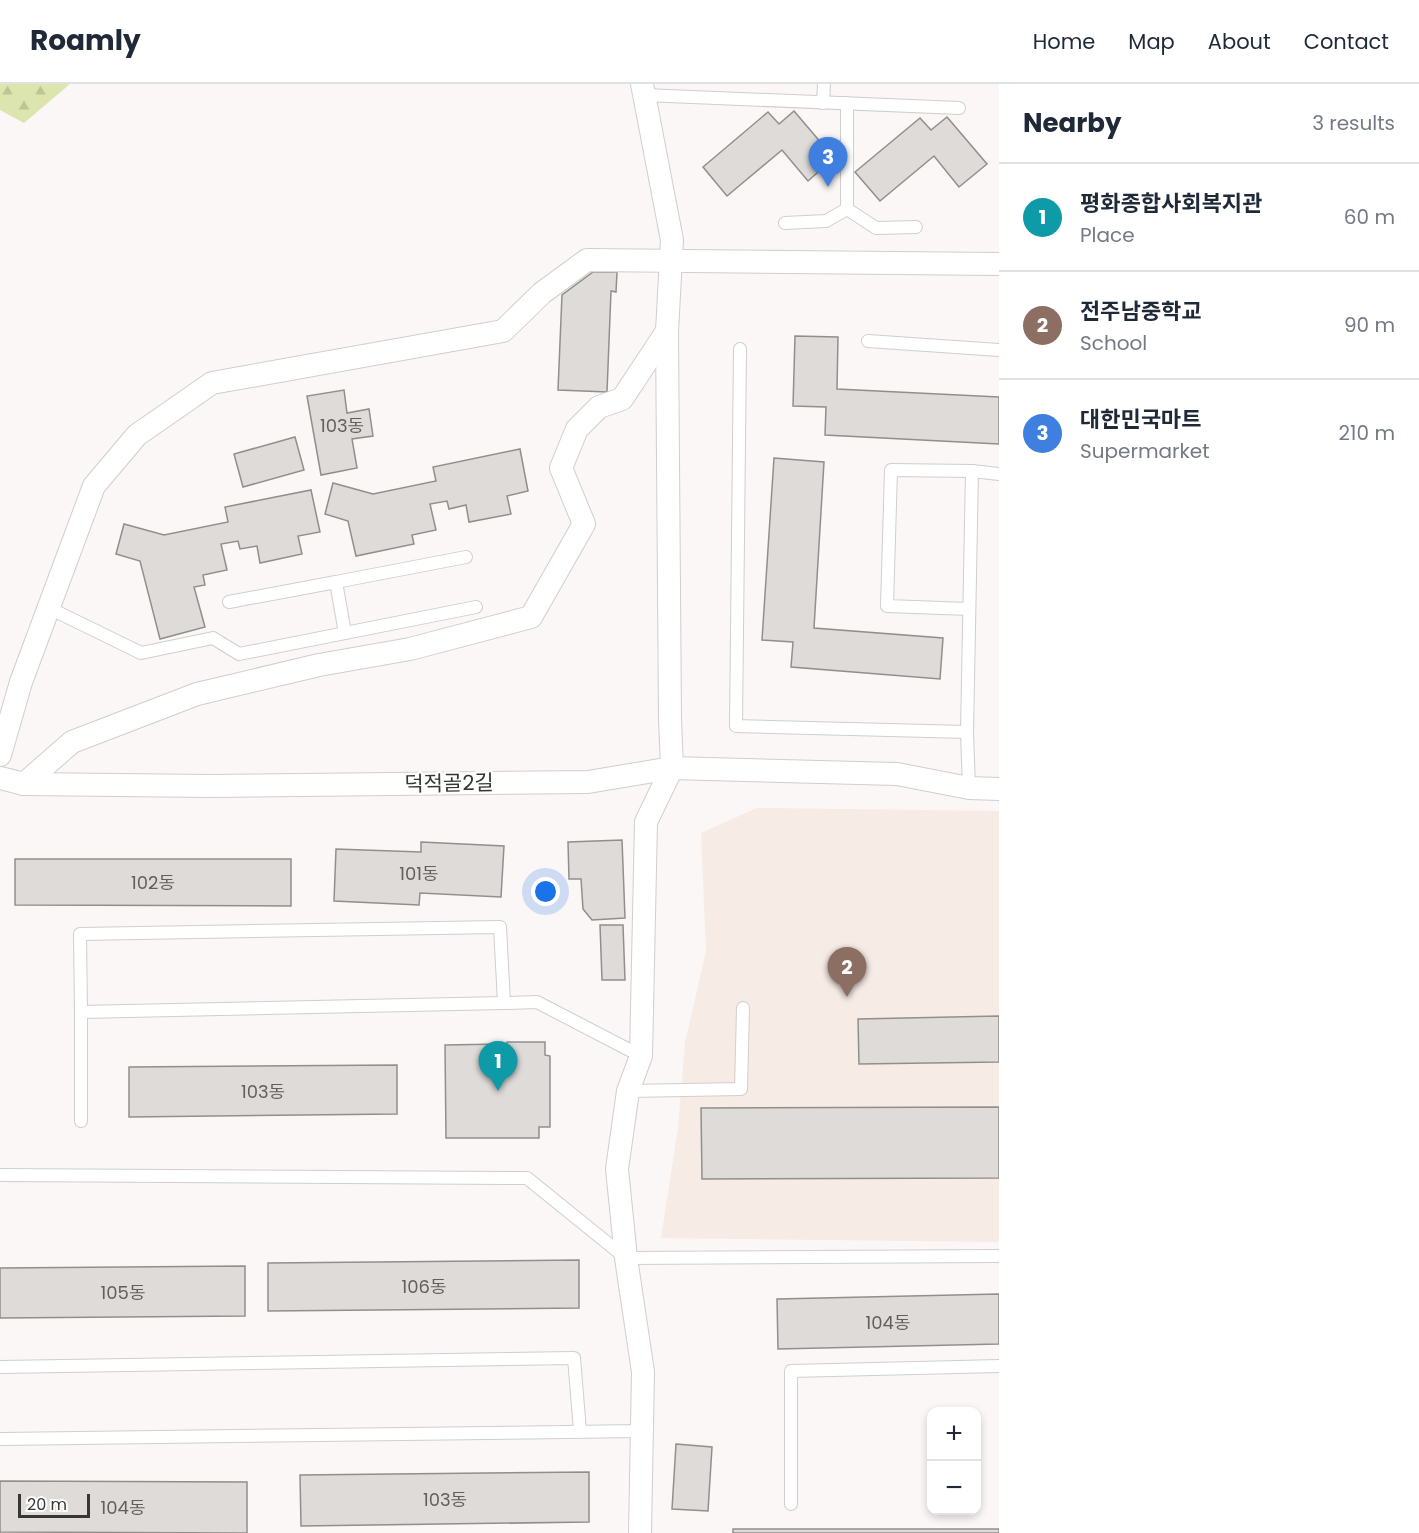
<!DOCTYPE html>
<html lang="en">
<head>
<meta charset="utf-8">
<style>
	:root { --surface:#fff; --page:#f2f2f3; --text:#1f2937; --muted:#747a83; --line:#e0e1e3; --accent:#349447 }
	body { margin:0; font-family:Poppins,"Noto Sans KR",sans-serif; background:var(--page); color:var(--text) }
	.controls { position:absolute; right:18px; bottom:18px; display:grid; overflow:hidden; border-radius:12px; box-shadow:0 3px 9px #0003 }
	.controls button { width:54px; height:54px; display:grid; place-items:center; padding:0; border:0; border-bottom:2px solid var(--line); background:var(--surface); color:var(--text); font:30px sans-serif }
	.scale { position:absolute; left:18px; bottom:15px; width:72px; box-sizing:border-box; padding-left:6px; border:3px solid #373635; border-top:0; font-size:16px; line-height:21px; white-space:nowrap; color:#373635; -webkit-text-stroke:4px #fff; paint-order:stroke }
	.you { position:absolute; left:546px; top:808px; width:21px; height:21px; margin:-15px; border:4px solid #fff; border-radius:50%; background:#1a73e8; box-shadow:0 0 0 9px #1a73e833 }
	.badge { display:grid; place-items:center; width:39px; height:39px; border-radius:50%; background:var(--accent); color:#fff; font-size:20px; font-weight:700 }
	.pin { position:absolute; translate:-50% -50px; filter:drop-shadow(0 2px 3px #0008) }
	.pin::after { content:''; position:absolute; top:32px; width:21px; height:18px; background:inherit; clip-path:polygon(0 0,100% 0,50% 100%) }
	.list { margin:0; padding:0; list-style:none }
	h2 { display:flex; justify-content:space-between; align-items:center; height:78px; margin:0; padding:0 24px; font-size:26px }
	h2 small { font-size:20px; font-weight:400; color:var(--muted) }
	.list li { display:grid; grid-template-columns:39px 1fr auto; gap:18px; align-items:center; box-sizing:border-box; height:108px; padding:0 24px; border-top:2px solid var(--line) }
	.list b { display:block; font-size:22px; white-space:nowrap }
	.list p { margin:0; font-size:20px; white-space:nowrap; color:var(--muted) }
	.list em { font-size:20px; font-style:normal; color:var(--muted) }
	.map { position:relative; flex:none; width:999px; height:1449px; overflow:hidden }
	header { display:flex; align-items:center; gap:36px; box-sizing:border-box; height:84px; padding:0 30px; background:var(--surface); border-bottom:2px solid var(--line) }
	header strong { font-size:28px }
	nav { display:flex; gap:33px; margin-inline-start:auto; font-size:21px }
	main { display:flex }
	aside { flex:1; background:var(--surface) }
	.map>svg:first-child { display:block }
</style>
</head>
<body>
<header>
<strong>Roamly</strong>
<nav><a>Home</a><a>Map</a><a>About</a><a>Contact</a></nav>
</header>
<main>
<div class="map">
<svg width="999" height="1449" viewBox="0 0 999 1449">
	<defs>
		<pattern id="forest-firs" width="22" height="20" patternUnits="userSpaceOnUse" patternTransform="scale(1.5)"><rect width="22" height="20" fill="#dbe5ad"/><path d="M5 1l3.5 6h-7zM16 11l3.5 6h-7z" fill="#bdc595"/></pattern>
	</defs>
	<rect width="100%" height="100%" fill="#faf7f6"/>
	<path fill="#f6ebe5" d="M757 724 999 727V1158L661 1154 678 1044 685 959 706 867 701 749Z"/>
	<path fill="url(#forest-firs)" d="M0 0H70L24 39 0 26Z"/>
	<g fill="#dedbd9" stroke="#918f8d" stroke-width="1.5">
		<path d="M794 27 834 74 808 97 782 66 727 112 703 83 768 28 779 40Z"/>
		<path d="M947 33 987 80 959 103 934 72 880 117 855 88 920 34 931 46Z"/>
		<path d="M593 188H617L616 208 611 207 607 308 558 306 562 211Z"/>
		<path d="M795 252 838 253 837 305 999 313V360L825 351 826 323 793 322Z"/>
		<path d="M344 306 347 329 369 325 373 352 352 355 357 384 321 391 307 312Z"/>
		<path d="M295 353 304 386 243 403 234 370Z"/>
		<path d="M520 365 528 407 507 412 511 430 469 438 466 421 449 425 447 417 430 420 436 446 412 451 414 460 356 472 348 437 325 430 333 399 373 410 436 397 433 383Z"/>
		<path d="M774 374 824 378 814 544 943 554 940 595 791 583 793 558 762 556Z"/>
		<path d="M311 406 320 448 298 452 302 470 260 479 257 462 240 465 238 457 221 460 227 486 203 491 205 501 194 503 205 543 160 555 140 477 116 470 124 440 164 451 228 438 225 423Z"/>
		<path d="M622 756 625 834 592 836 583 825 581 795H569L568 758Z"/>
		<path d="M421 758 504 762 501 813 420 809 419 821 334 817 336 765 421 768Z"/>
		<path d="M15 775H291V822L15 821Z"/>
		<path d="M600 841H623L625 896H602Z"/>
		<path d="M999 932V978L859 980 858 935Z"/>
		<path d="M507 958H545V971L550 972V1043H539V1054H446L445 961 501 960 507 969Z"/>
		<path d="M397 981V1030L129 1033V983Z"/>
		<path d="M999 1023V1094L702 1095 701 1024Z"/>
		<path d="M579 1176V1224L268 1227V1179Z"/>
		<path d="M245 1182V1232L0 1234V1184Z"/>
		<path d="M999 1210V1260L778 1265 777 1215Z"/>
		<path d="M676 1360 712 1363 708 1427 672 1425Z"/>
		<path d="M589 1388V1438L301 1442 300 1391Z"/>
		<path d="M0 1397 247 1398V1449L0 1448Z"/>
		<rect x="733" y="1445" width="266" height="4"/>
	</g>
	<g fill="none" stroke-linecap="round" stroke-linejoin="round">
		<g stroke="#d1cecd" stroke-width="14">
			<g id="service">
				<path d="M644 11 959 24"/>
				<path d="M823 19 824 0"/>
				<path d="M847 19V125L876 144 916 143"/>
				<path d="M785 139 826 137 847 125"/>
				<path d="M868 257 999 266"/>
				<path d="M740 265 736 642 967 648"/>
				<path d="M229 518 336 498"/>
				<path d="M49 524 141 569 213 554 239 570 476 523"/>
				<path d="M969 525 887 522 891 386 972 387"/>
				<path d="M345 549 336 498 466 473"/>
				<path d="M969 704 967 648 972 387 999 390"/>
				<path d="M504 919 500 843 80 850 81 928 504 919 537 918 641 972"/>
				<path d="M81 928V1037"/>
				<path d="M628 1007 741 1005 743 924"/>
				<path d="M0 1091 527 1094 626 1174 999 1172"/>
				<path d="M0 1283 574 1274 580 1347"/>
				<path d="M0 1355 642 1347"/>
				<path d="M791 1420V1287L999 1282"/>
			</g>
		</g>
		<g stroke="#d1cecd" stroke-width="24">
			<g id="minor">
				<path d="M0 671 21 598 94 402 137 351 212 299 503 247 542 209 587 176 999 180"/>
				<path d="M0 694 24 700 210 702 588 698 672 684 897 690 969 704 999 705"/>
				<path d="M24 700 72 658 197 610 319 581 410 565 531 533 584 440 561 384 577 345 599 323 622 315 667 247"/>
				<path d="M640 1449 643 1288 626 1174 617 1085 628 1007 641 972 646 738 672 684 670 635 667 247 672 156 642 0"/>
			</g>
		</g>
		<use href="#service" stroke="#fff" stroke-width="12"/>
		<use href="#minor" stroke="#fff" stroke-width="22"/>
	</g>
	<g text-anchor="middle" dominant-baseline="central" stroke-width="4.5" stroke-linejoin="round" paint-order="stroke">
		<g font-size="18" fill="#615f5e">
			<text x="342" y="341">103동</text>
			<text x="419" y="789">101동</text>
			<text x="153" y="798">102동</text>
			<text x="263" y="1007">103동</text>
			<text x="424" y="1202">106동</text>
			<text x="123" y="1208">105동</text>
			<text x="888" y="1238">104동</text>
			<text x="445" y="1415">103동</text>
			<text x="123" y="1423">104동</text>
		</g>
		<g font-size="21" fill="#373635" stroke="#fff">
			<text transform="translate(449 699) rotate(-1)">덕적골2길</text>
		</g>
	</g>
</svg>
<div class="controls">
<button>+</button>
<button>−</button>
</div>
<div class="scale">20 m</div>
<div class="you"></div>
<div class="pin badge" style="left:498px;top:1007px;background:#0f9aa8">1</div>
<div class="pin badge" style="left:847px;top:913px;background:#8d6e63">2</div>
<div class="pin badge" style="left:828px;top:103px;background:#3f7fe0">3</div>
</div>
<aside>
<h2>Nearby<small>3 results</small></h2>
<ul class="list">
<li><span class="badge" style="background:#0f9aa8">1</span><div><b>평화종합사회복지관</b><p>Place</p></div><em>60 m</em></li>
<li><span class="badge" style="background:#8d6e63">2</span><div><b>전주남중학교</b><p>School</p></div><em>90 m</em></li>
<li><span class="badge" style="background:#3f7fe0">3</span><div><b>대한민국마트</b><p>Supermarket</p></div><em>210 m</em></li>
</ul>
</aside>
</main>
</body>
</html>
